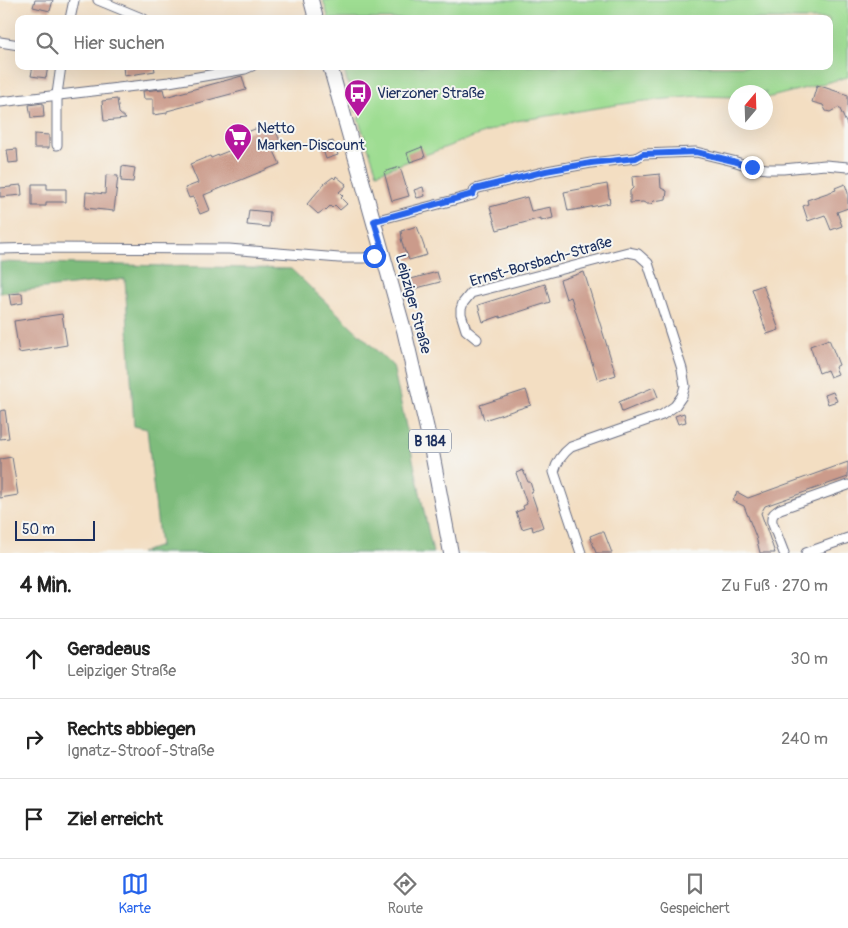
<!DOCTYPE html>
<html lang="de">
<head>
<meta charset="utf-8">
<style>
	:root { --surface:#fff; --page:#f6f6f6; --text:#222; --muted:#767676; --line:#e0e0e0; --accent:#2563eb }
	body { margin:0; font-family:Pangolin,sans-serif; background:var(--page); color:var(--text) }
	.compass { position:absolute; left:728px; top:85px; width:45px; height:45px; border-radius:50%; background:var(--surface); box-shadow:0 5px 20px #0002; rotate:19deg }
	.scale { position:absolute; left:15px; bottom:12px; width:80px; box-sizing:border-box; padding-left:5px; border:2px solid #1b2f5e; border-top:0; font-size:14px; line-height:18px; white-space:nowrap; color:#1b2f5e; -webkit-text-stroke:4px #f6f6f2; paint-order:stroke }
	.stop { position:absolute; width:15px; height:15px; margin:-11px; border:4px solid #2563eb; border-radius:50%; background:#fff }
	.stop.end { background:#2563eb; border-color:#fff; box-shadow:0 1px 5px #0008 }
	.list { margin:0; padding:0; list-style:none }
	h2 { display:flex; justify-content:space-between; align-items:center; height:65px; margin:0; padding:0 20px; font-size:21px }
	h2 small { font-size:16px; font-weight:400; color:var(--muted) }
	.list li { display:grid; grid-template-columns:32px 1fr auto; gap:15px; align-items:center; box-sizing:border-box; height:80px; padding:0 20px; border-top:1px solid var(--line) }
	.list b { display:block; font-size:19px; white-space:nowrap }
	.list p { margin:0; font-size:16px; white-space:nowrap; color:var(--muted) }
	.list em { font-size:16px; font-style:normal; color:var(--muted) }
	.icon { flex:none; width:28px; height:28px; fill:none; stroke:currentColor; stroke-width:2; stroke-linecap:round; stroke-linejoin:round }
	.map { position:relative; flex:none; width:848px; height:553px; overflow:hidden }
	.search { position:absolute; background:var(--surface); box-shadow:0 5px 20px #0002; left:15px; right:15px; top:15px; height:55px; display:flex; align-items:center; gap:12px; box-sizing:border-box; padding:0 18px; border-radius:10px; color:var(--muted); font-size:19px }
	.sheet { height:305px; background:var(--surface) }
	nav { display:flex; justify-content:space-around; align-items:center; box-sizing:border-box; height:70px; border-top:1px solid var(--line); background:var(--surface); font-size:14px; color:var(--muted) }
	nav a { display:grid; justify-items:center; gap:2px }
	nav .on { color:var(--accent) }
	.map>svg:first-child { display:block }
</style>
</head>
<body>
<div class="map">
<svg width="848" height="553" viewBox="0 0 848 553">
	<rect width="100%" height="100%" fill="#f6f6f2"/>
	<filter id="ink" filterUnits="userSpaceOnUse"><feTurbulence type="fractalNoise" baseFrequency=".02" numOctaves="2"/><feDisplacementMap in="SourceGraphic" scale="10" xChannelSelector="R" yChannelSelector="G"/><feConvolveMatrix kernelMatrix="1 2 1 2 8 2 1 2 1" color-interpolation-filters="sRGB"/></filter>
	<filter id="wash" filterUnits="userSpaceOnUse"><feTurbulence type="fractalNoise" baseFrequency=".0096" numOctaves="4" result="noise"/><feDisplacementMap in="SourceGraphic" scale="20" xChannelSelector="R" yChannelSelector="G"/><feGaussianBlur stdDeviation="1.12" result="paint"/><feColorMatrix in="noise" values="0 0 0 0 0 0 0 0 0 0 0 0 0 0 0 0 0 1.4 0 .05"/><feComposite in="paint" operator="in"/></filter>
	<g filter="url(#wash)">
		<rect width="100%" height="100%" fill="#f3dec2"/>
		<path fill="#9edd92" stroke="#5c8678" d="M323 0H848V77L767 98H766V92H736L735 97 698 96 635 102 516 121 377 173 358 118 361 117 360 111 356 112 343 66H829V19H329Z"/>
		<path fill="#7ebc7c" stroke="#4c766d" d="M0 262 291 269 393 366 433 553H140L160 546 147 429 134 426 125 279 0 293Z"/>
		<g id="blocks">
			<g fill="#cb9b8b">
				<path d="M35 0H53L50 11 33 7Z"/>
				<path d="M33 66H48L46 78 31 76Z"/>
				<path d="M123 66H154L155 71 124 76Z"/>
				<path d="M242 76 246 90 167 111V113L153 115V99H144L143 91 163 89 165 97Z"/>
				<path d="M817 85 848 95V127L839 107 830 112 826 111 823 105 812 102Z"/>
				<path d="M117 99 119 113 126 119 104 121 102 101Z"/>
				<path d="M43 103 44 117 31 118 29 105Z"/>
				<path d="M273 125 282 145 273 149 280 164 204 195 210 210 200 214 193 197 189 198 185 188 198 183 190 164 210 156 211 158 236 148 232 138 255 129 258 130Z"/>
				<path d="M34 134 49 135V148H34Z"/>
				<path d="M333 141 338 155 326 159 321 144Z"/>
				<path d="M422 147 425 157 410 162 407 153Z"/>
				<path d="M17 149 18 162 9 163 7 150Z"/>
				<path d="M122 166 135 168 133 182 121 181Z"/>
				<path d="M400 167 409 196 392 201 384 172Z"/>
				<path d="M660 174 661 188 667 191 666 199 654 201 651 204H647L643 202 630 203V191L633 188 632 177Z"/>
				<path d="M106 175 118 176 114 211 85 208 86 192 105 194Z"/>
				<path d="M336 176 346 184H345L346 186 339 192 343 196 341 198 347 204 340 210 335 205 332 208 330 206 325 211 324 210 318 214 307 204 325 183 333 177 335 179Z"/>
				<path d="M32 184H47V189H66V202H46V206H32Z"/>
				<path d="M607 184 610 203 580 209 568 211 564 192Z"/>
				<path d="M845 184 848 193V208L837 212 842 226 831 230 825 215 808 221 803 206 808 204 807 200 836 190 835 188Z"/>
				<path d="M21 185 22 195 0 197V188L11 187V186Z"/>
				<path d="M423 187 425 196 417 198 414 190Z"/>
				<path d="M527 197 531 211 551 207 553 218 541 221V218L497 230 490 207Z"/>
				<path d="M249 210 270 212 269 227 247 225Z"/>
				<path d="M417 226 427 255 409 260 406 252H405L401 239H402L401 231Z"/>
				<path d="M437 272 440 282 413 289 411 279Z"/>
				<path d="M584 272 616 375 598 381 571 297 566 299 560 280Z"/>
				<path d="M545 284 550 302 500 318V316L483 322 478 305Z"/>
				<path d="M763 285 779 330 767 334 752 289Z"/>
				<path d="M22 293 23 303 11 305 9 294Z"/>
				<path d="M62 314 67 345 19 353 14 321Z"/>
				<path d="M829 339 839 365 835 367 838 374 830 377 827 370 819 373 810 346Z"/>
				<path d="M654 387 658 397 622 412 619 402Z"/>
				<path d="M526 390 531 405 484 420 480 405Z"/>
				<path d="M833 392 837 401 828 404 825 395Z"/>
				<path d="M5 410 9 438 0 439V411Z"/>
				<path d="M684 413 686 422 678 424 675 416Z"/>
				<path d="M12 457 18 495 0 498V459Z"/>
				<path d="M848 462V477L765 506 761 513 775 553H760L756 537 744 506 733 501 737 492 748 498Z"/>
				<path d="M523 470 528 482H530L533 491 531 492 543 527 533 531 532 526 522 529 516 512 524 509 523 506 527 504 516 473Z"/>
				<path d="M600 532H604L612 553H596L590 536Z"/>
			</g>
		</g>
	</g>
	<g filter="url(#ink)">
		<use href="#blocks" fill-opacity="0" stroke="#676c81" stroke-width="1"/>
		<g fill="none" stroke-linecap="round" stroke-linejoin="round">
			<g stroke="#676c81" stroke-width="11">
				<g id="minor">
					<path d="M98 0 144 19"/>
					<path d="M70 19 74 0"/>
					<path d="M0 42 19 45"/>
					<path d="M0 102 169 82 245 69 252 66"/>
					<path d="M57 145V94L61 66"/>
					<path d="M374 221 473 195 475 189 547 171 591 163 636 158 643 154 696 152 733 161 752 167 767 169H783L825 165 848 167"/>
					<path d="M0 249 43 248 229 249 339 258H364L383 254"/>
					<path d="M477 339 466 330 461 314V309L463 303 471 293 628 252 638 254 648 263 682 369 685 386 682 396 675 406 662 415 571 447C562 454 557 461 554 472L581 553"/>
					<path d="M784 553 772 522C771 515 774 513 780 509L848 485"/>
					<path d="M806 553 848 538"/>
				</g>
			</g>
			<g stroke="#676c81" stroke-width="16">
				<g id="primary">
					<path d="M311 0 316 19"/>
					<path d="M330 66 404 330 430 442 451 553"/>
				</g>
			</g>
			<use href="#minor" stroke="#fff" stroke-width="9"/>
			<use href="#primary" stroke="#fff" stroke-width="14"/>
		</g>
	</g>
	<g fill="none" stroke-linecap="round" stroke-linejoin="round" filter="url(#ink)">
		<path stroke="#2563eb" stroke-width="6" d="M374 256 384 254 374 221 473 194 475 189 546 171 591 163 636 158 643 154 696 152 733 161 752 167"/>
	</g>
	<defs>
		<g id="bus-pin" transform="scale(1.4375)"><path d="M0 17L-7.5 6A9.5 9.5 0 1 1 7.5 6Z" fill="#b5179e" stroke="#f6f6f2"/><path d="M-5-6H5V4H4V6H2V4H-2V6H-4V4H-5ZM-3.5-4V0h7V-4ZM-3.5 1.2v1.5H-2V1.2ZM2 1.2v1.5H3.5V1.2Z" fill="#fff"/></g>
		<g id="supermarket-pin" transform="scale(1.4375)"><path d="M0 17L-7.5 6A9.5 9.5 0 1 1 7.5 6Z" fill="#b5179e" stroke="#f6f6f2"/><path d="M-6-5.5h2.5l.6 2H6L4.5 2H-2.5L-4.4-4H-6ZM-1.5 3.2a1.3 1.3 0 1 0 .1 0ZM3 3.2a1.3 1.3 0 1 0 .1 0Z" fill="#fff"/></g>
	</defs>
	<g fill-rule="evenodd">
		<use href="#bus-pin" x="358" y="93"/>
		<use href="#supermarket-pin" x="238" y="137"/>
	</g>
	<g text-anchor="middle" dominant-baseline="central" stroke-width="4" stroke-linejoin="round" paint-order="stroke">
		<rect fill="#f6f6f2" stroke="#5d6b8a" stroke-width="1" x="409" y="429.5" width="42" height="23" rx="4"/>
		<g font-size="14" font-weight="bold" fill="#1b2f5e">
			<text x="430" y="441">B 184</text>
		</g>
		<g font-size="15" fill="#1b2f5e" stroke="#f6f6f2" text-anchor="start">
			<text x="377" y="93">Vierzoner Straße</text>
			<text x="257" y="128">Netto<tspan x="257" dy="17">Marken-Discount</tspan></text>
		</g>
		<g font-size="15" fill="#1b2f5e" stroke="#f6f6f2">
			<text transform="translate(541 262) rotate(-16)">Ernst-Borsbach-Straße</text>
			<text transform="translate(413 304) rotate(75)">Leipziger Straße</text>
		</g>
	</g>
</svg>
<svg class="compass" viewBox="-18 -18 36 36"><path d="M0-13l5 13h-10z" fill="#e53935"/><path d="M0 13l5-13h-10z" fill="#767676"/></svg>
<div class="scale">50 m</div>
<div class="stop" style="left:374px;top:256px"></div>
<div class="stop end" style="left:752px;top:167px"></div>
<div class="search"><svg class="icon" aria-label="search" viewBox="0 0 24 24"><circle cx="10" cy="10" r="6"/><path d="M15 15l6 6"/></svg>Hier suchen</div>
</div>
<section class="sheet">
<h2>4 Min.<small>Zu Fuß · 270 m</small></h2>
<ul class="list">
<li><svg class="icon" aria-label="ahead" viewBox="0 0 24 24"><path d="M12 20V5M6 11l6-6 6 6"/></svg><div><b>Geradeaus</b><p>Leipziger Straße</p></div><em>30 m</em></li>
<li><svg class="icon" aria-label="right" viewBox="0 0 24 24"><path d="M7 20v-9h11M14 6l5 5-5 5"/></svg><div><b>Rechts abbiegen</b><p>Ignatz-Stroof-Straße</p></div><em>240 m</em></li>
<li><svg class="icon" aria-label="arrive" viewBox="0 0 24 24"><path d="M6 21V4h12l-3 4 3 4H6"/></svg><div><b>Ziel erreicht</b></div></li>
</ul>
</section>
<nav>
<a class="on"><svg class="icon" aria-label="map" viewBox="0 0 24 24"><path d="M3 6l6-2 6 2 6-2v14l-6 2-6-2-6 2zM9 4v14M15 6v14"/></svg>Karte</a>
<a><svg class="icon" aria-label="directions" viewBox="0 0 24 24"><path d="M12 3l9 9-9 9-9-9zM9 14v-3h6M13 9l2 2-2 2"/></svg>Route</a>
<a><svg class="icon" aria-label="saved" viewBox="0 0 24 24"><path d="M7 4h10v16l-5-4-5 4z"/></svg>Gespeichert</a>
</nav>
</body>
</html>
